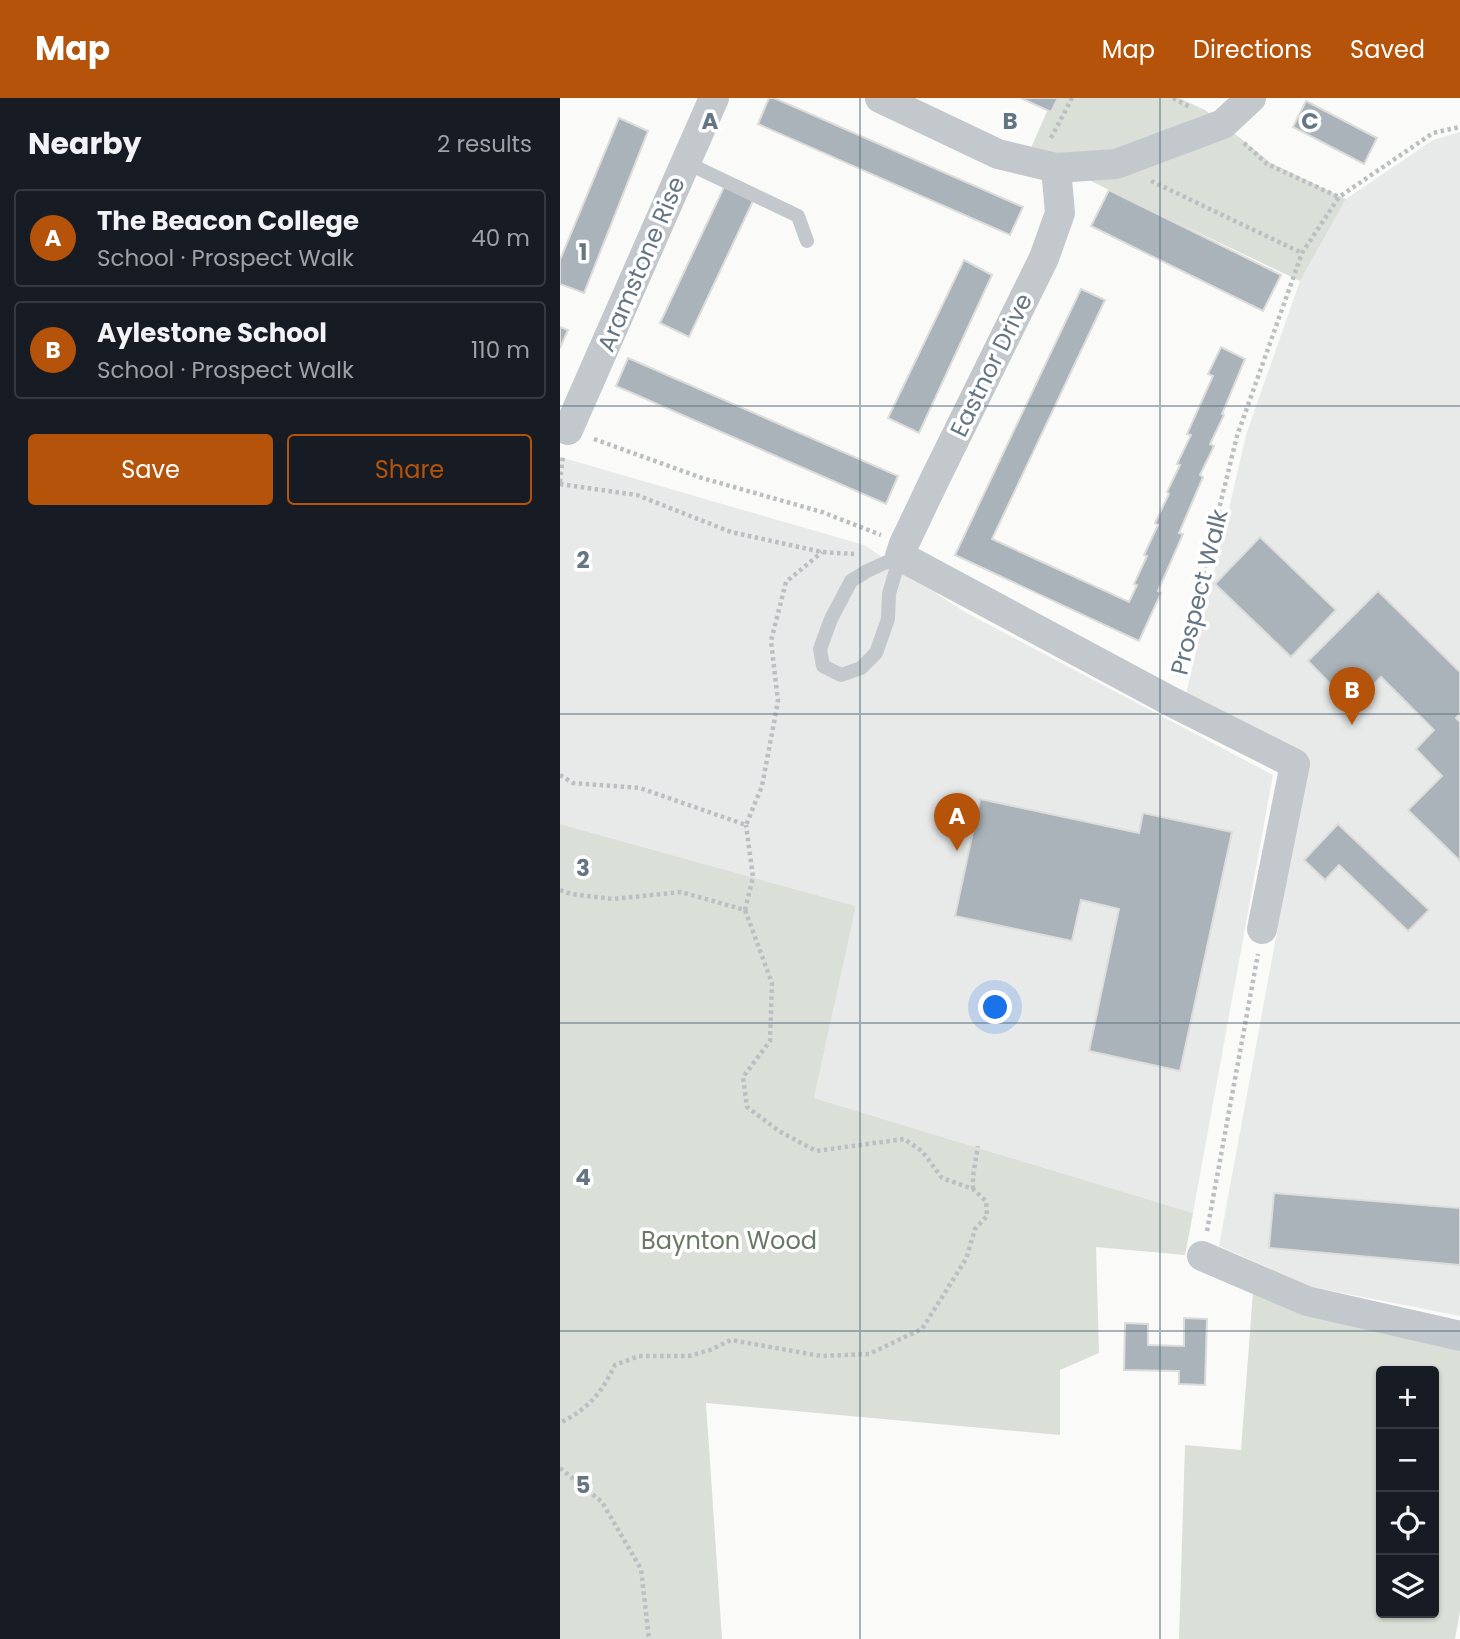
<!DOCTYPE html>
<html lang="en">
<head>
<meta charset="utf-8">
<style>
	:root { --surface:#171b24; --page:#242831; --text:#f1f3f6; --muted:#9ea1a6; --line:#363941; --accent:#b45309 }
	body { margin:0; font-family:Poppins,sans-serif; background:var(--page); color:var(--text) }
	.controls { position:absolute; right:21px; bottom:21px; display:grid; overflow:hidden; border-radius:7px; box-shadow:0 2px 5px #0004 }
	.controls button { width:63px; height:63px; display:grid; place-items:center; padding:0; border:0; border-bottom:2px solid var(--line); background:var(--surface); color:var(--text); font:35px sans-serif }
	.you { position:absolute; left:436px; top:910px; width:24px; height:24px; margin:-18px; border:5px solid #fff; border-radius:50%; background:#1a73e8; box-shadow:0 0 0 10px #1a73e833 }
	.badge { display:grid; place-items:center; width:46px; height:46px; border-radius:50%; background:var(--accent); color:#fff; font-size:23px; font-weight:700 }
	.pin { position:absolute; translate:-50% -58px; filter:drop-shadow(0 2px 4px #0008) }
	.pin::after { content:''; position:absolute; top:37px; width:24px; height:21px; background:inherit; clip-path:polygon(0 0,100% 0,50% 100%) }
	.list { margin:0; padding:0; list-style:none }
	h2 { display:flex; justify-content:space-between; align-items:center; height:91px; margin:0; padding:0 28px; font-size:30px }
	h2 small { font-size:23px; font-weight:400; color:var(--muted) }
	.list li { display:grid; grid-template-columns:46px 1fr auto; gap:21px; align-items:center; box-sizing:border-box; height:98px; margin:0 14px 14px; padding:0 14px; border:2px solid var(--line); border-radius:7px }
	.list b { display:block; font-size:26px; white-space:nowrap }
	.list p { margin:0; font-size:23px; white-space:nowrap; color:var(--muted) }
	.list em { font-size:23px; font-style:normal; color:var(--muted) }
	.actions { display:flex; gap:14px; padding:21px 28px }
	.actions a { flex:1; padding:16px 0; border:2px solid var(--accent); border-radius:7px; text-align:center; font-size:24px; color:var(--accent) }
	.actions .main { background:var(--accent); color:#fff }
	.icon { flex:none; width:38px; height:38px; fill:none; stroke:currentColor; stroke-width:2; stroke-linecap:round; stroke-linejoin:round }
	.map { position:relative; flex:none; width:900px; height:1541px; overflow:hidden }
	header { display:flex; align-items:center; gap:42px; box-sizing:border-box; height:98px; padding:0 35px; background:var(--accent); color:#fff }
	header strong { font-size:33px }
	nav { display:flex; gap:38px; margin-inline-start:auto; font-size:24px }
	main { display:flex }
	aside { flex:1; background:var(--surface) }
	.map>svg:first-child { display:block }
</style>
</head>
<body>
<header>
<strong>Map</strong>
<nav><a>Map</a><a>Directions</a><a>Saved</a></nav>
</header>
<main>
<aside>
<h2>Nearby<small>2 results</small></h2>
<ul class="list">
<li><span class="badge">A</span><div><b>The Beacon College</b><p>School · Prospect Walk</p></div><em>40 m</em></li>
<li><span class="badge">B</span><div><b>Aylestone School</b><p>School · Prospect Walk</p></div><em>110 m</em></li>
</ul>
<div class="actions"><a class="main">Save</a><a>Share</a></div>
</aside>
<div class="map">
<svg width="900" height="1541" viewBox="0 0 900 1541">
	<rect width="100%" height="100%" fill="#fafaf8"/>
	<g fill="#e8e9e9">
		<path d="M900 34V1218L752 1189 659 1148 746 677 626 596 686 337 740 183 786 101 873 42Z"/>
		<path d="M0 359 304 447 403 513 713 677 633 1115 254 1000 296 808 0 726Z"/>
	</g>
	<g fill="#dadfd7" fill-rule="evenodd">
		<path d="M493 0H619L645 12 711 65 786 101 740 183 549 92 470 52Z"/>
		<path d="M0 726 296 808 254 1000 633 1115 625 1157 536 1149 539 1255 500 1272V1337L146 1305 162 1541H0Z"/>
		<path d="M694 1181 900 1238V1513L895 1541H619L625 1347 681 1352ZM821 1273H874V1515H821Z"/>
	</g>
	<g fill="#aab3b9" stroke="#dcdcda" stroke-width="2">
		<path d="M209 0H214L463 109 450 137 198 26Z"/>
		<path d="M461 0H498L491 14Z"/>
		<path d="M746 3 817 40 804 66 733 29Z"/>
		<path d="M59 20 88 33 24 195 0 186V162Z"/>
		<path d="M165 87 194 101 129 239 100 225Z"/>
		<path d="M549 92 721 177 703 213 531 128Z"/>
		<path d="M404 162 432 177 359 335 328 320Z"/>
		<path d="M521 191 545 202 432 441 569 504 577 487 574 486 587 458 584 457 598 427 595 425 609 396 607 394 620 367 617 366 631 337 627 336 653 278 648 276 661 249 685 261 662 316 664 317 650 346 654 348 640 377 643 379 619 435 623 436 598 493 601 495 579 543 395 457Z"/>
		<path d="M0 229 8 232 0 250Z"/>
		<path d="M68 260 338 378 326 406 56 288Z"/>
		<path d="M700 439 776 512 731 559 655 486Z"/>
		<path d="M818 493 900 574V615L896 620 900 624V763L848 712 882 678 856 651 874 632 821 579 792 608 748 563Z"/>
		<path d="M420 701 579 735 583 715 672 734 620 973 529 953 559 811 521 802 512 843 395 818Z"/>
		<path d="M778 726 869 812 848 833 779 767 765 782 744 762Z"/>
		<path d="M714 1095 900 1110V1167L709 1150Z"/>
		<path d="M624 1220 647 1221 645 1287 619 1286V1273L564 1272 565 1225 588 1226V1247L624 1248Z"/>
	</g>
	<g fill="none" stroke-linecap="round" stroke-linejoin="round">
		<g stroke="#bbbfc2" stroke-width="4.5" stroke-dasharray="3.5 3.5" stroke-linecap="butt">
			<path d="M613 0 630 9"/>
			<path d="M491 40 512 0"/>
			<path d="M684 45 707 66 779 99"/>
			<path d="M591 83 742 155"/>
			<path d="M34 341 142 380 262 414 321 437"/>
			<path d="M0 384 3 357"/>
			<path d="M0 386 77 397 171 434 262 454 294 456"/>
			<path d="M618 578 677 338 742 155 779 99 873 35 900 29"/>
			<path d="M0 677 13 685 80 690 186 727 202 688 218 603 211 543 226 484 262 454"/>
			<path d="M0 792 11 796 53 801 121 794 185 812 212 885 210 943 183 979 187 1009 219 1033 256 1053 344 1041 362 1053 382 1080 413 1091 426 1103 427 1118 415 1131 406 1161 362 1231 309 1256 261 1258 171 1242 150 1252 129 1258H79L55 1267C41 1296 29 1310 0 1325"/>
			<path d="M185 812 193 779 186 727"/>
			<path d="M413 1091V1078L418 1048"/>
			<path d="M647 1133 698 856"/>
			<path d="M0 1370 42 1404 81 1471 89 1541"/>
		</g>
		<g stroke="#c3c8cc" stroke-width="14">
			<path d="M125 64 238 118 247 143"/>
			<path d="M340 458 329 496 328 521 316 555 301 570 281 577 263 568 260 551 271 521 291 483 307 473Z"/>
		</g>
		<g stroke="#c3c8cc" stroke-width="30">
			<path d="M320 0 438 56 496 70 556 66 663 26 691 0"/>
			<path d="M496 70 500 115 484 160 374 383 344 446 340 458 612 604 735 666 702 831"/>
			<path d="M8 332 154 0"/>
			<path d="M642 1158 747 1203 900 1238"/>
		</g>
	</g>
	<path fill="none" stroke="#657683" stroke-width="2" stroke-opacity="0.55" d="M300 0V1541M600 0V1541M0 308H900M0 616H900M0 925H900M0 1233H900"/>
	<g text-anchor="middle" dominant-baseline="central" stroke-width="7" stroke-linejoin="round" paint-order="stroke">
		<g font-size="24" fill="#657683" stroke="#fff">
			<text transform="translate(81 166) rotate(-67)">Aramstone Rise</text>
			<text transform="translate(431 267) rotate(-64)">Eastnor Drive</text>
			<text transform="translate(639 494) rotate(-76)">Prospect Walk</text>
		</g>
		<g font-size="24" fill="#687a64" stroke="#fff">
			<text x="169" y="1142">Baynton Wood</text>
		</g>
	</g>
	<g font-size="23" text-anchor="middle" font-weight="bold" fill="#657683" stroke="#fff" stroke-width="7" stroke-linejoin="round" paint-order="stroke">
		<text x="150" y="31">A</text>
		<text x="450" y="31">B</text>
		<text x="750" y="31">C</text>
		<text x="23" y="162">1</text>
		<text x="23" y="470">2</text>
		<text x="23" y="778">3</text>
		<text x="23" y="1087">4</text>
		<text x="23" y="1395">5</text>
	</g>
</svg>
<div class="controls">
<button>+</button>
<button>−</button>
<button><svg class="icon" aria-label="locate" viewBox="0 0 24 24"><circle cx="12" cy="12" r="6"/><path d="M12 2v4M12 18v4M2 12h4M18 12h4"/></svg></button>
<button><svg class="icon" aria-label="layers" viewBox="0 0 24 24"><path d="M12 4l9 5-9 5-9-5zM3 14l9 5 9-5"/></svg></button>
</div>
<div class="you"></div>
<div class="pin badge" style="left:397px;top:753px">A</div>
<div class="pin badge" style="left:792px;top:627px">B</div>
</div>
</main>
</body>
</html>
